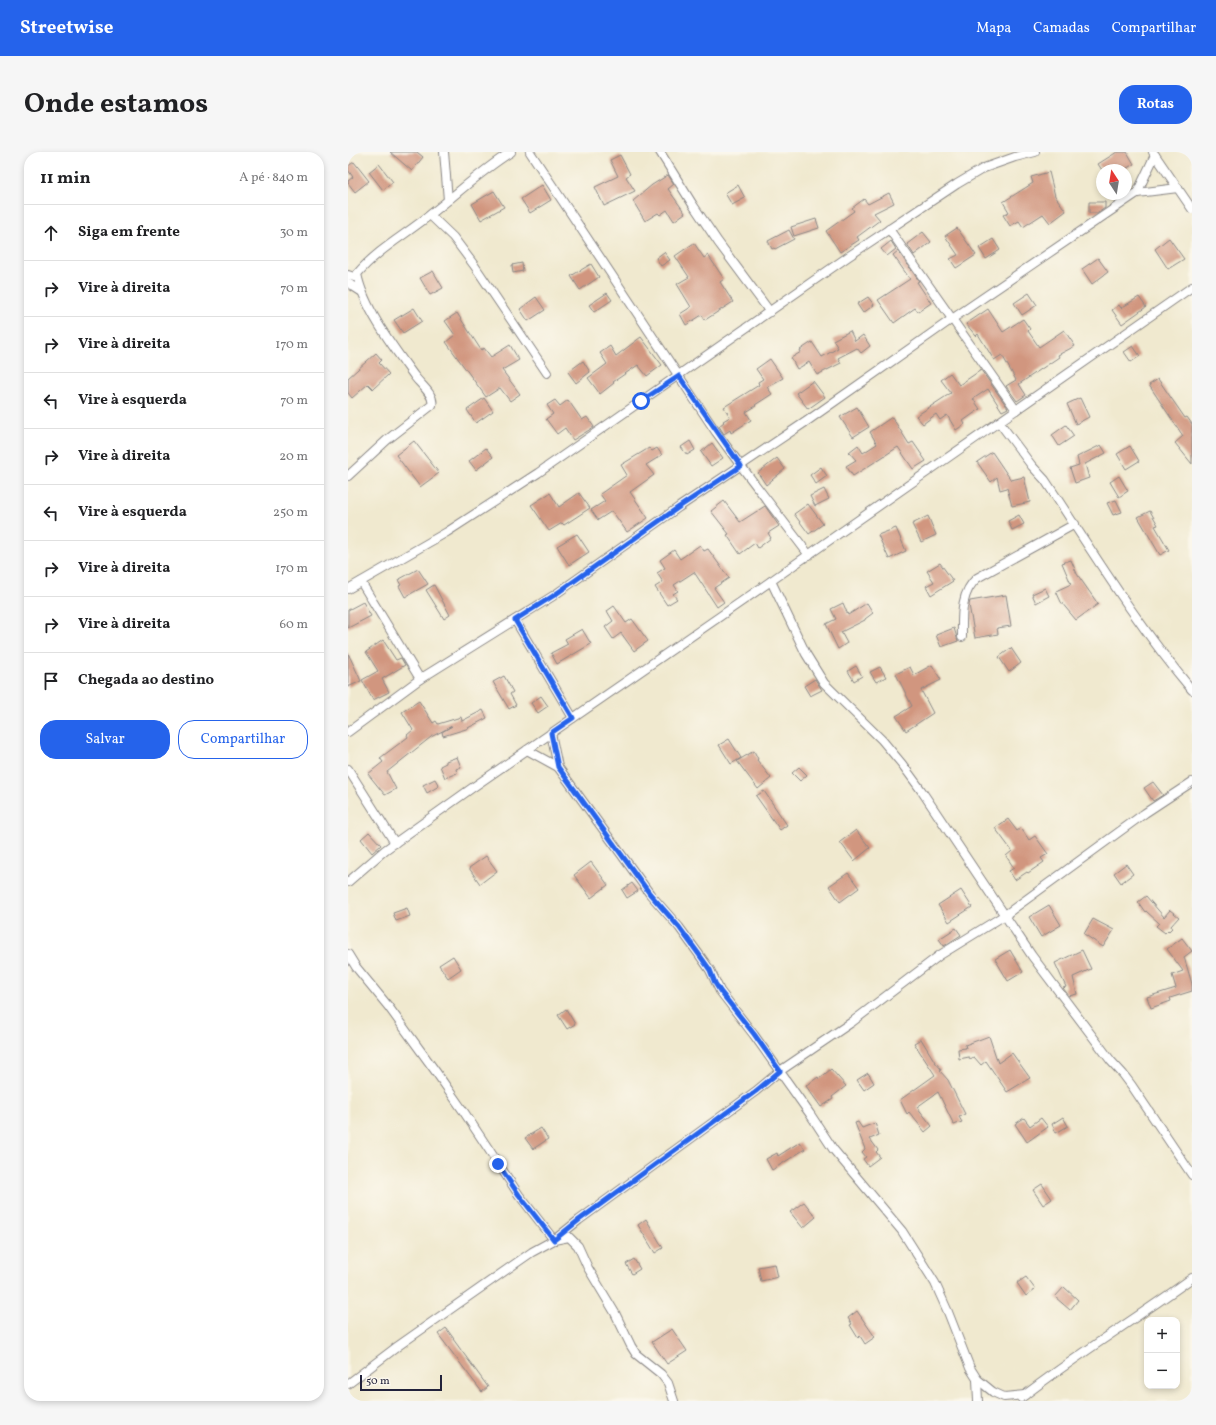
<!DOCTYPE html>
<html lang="pt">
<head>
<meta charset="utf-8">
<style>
	:root { --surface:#fff; --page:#f6f6f6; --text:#202124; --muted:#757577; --line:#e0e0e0; --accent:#2563eb }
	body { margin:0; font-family:Vollkorn,serif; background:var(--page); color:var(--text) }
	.controls { position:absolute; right:12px; bottom:12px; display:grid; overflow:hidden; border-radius:8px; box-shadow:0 2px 6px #0003 }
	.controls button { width:36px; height:36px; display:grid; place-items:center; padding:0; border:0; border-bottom:1px solid var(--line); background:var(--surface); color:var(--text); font:20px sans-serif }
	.compass { position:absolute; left:748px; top:12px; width:36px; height:36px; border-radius:50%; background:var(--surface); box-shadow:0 2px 6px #0003; rotate:348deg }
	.scale { position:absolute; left:12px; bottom:10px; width:82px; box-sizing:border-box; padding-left:4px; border:2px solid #22223b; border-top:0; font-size:11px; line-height:14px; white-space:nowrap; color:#22223b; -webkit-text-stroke:3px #fbf7ec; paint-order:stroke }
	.stop { position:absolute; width:12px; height:12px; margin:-9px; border:3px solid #2563eb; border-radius:50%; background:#fff }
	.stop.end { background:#2563eb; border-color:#fff; box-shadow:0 1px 4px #0008 }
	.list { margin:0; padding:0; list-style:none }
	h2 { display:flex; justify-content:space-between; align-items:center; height:52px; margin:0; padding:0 16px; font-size:17px }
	h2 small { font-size:13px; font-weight:400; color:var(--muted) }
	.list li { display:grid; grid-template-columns:26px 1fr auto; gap:12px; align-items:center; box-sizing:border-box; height:56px; padding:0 16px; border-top:1px solid var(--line) }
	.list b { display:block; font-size:15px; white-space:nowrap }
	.list em { font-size:13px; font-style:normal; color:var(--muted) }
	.actions { display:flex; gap:8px; padding:12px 16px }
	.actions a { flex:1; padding:9px 0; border:1px solid var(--accent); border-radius:16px; text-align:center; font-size:14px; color:var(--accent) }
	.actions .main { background:var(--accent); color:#fff }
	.icon { flex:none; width:22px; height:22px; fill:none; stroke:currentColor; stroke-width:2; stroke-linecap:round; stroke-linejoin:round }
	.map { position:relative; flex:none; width:844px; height:1249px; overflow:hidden; border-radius:16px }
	header { display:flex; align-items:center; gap:24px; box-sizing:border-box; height:56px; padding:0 20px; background:var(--accent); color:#fff }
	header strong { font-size:19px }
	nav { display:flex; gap:22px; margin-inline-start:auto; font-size:14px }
	.intro { display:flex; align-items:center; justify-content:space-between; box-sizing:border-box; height:96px; padding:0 24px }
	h1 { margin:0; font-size:28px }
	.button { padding:10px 18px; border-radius:16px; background:var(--accent); color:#fff; font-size:14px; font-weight:700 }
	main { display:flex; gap:24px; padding:0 24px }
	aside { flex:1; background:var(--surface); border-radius:16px; box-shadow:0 2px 6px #0003 }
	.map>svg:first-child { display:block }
</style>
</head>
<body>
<header>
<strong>Streetwise</strong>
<nav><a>Mapa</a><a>Camadas</a><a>Compartilhar</a></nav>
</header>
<div class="intro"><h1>Onde estamos</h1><a class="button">Rotas</a></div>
<main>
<aside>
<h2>11 min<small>A pé · 840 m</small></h2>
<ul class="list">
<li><svg class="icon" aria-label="ahead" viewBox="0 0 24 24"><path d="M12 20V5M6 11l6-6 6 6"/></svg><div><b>Siga em frente</b></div><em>30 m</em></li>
<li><svg class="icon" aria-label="right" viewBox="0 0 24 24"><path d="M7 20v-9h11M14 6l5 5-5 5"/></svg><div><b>Vire à direita</b></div><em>70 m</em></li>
<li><svg class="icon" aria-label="right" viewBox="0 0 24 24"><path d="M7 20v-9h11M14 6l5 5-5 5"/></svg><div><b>Vire à direita</b></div><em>170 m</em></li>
<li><svg class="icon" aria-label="left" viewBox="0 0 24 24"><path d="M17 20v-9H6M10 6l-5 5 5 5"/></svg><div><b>Vire à esquerda</b></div><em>70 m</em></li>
<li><svg class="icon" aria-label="right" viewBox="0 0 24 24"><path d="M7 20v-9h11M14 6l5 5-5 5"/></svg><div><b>Vire à direita</b></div><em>20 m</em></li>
<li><svg class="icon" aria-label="left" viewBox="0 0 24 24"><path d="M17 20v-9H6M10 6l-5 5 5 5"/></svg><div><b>Vire à esquerda</b></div><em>250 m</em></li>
<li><svg class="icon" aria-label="right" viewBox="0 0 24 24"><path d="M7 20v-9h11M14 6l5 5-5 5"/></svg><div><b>Vire à direita</b></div><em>170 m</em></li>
<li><svg class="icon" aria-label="right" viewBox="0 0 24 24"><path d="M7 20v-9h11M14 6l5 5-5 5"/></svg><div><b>Vire à direita</b></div><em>60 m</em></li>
<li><svg class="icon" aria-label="arrive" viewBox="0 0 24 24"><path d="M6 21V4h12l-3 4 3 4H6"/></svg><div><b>Chegada ao destino</b></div></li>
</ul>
<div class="actions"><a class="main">Salvar</a><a>Compartilhar</a></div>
</aside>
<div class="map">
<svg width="844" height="1249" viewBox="0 0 844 1249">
	<rect width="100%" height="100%" fill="#fbf7ec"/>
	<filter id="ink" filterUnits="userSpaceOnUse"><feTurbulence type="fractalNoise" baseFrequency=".025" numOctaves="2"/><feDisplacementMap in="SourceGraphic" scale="8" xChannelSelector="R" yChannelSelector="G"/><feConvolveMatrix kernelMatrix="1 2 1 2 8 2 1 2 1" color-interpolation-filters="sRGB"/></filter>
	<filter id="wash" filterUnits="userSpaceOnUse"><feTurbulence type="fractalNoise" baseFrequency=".012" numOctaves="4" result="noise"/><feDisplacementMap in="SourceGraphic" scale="16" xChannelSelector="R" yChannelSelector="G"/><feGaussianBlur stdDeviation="0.9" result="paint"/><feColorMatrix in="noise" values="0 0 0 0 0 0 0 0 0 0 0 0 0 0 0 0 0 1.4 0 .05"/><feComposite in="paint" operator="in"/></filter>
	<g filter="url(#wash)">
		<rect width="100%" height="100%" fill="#f0e9cf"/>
		<g id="blocks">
			<g fill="#d1967f">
				<path d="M42 0H69L75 5 64 19Z"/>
				<path d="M769 0H779L786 12 776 18H754L750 12Z"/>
				<path d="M272 3 282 22 278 25 287 39 256 54 247 35 270 24 262 8Z"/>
				<path d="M6 10 21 29 7 40 0 31V29L5 25 0 18V14Z"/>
				<path d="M31 12 45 30 35 38 21 20Z"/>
				<path d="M701 20 707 44 718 59 702 71 695 62 675 75 671 69 662 74 655 63 661 60 655 50 685 31 683 25Z"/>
				<path d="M320 23 326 32 320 37 337 61 326 69 319 58 312 63 310 61 297 69 285 49 304 33Z"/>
				<path d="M194 33 203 48 182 61 173 47Z"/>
				<path d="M390 33 397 46 384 53 377 41Z"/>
				<path d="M146 39 156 55 133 68 124 52Z"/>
				<path d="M541 41 546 51 526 61 532 68 509 85 511 88 492 100 478 79 506 59 504 56 516 47 520 52Z"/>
				<path d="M741 50H757V56L750 61H741Z"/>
				<path d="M468 67 471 76 446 84 443 75Z"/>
				<path d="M609 76 628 103 608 116 602 107 610 103 597 84Z"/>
				<path d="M441 78 446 87 427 97 426 96 424 97 420 89Z"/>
				<path d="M575 80 583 90 566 103 559 92Z"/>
				<path d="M821 86 836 107 820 117 807 97Z"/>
				<path d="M645 87 652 98 638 107 631 96Z"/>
				<path d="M543 89 548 97 539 104 533 97Z"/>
				<path d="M346 91 356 106 360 103 376 127 372 130 385 150 357 168 354 163 338 173 332 162 343 155 329 132 341 125 327 104Z"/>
				<path d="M550 99 571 129 569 130 583 151 570 160 567 156 546 171 530 148 562 127 545 103Z"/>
				<path d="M316 100 322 108 313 114 308 106Z"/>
				<path d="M750 106 760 120 744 132 734 117Z"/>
				<path d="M174 111 175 119 165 121 164 113Z"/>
				<path d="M243 112 251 125 232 138 223 124Z"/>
				<path d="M85 119 95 136 82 143 72 126Z"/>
				<path d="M259 141 264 148 246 160 241 153Z"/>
				<path d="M681 141 689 153 674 163 666 151Z"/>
				<path d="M188 145 197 158 180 169 172 157Z"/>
				<path d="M520 145 526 153 515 161 509 152Z"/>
				<path d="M791 145 798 155 774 172 764 158 771 153 773 156Z"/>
				<path d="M66 156 74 169 55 181 46 168Z"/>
				<path d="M640 157 655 180 675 167 682 177 680 179 691 195 716 178 727 194 710 203 711 205 671 232 678 243 669 249 658 234 668 228 654 203 646 208 630 182 628 184 618 172Z"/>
				<path d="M109 161 133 198 136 196 143 205 162 193 171 208 154 218 172 242 162 249 152 236 138 245 98 190 107 183 97 169Z"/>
				<path d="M502 179 507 189 515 183 522 194 513 201 509 196 490 206 493 211 469 223 461 210 449 217 443 206 453 200 452 198 464 190 474 205 490 196 485 188Z"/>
				<path d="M293 185 314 213 299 224 290 213 265 230 266 231 252 242 240 226 259 212 252 201 262 194 268 204Z"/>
				<path d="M785 194 792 204 783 210 776 200Z"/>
				<path d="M28 201 34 208 31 211 41 222 25 237 20 232 4 246 0 241V226Z"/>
				<path d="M422 207 435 226 419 235 424 242 407 253 408 254 398 260 403 268 383 281 382 278 376 282 371 274 376 270 375 269 382 265 376 255 411 233 410 230 415 227 408 217Z"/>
				<path d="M235 209 242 220 228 231 220 220Z"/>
				<path d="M633 218 660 256 654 259 640 237 625 247 632 257 615 269 617 272 608 278 599 263 592 268 588 262 575 272 568 264 603 241 593 228 602 221 611 233Z"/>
				<path d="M810 227 837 266 839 265 844 272V312L827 291 835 284 801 233Z"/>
				<path d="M465 229 477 245 460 257 448 241Z"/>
				<path d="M136 246 145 259 128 271 119 258Z"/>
				<path d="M732 246 741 265 728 272 719 252Z"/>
				<path d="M207 248 212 254 220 248 234 268 239 265 246 275 225 288 217 276 209 282 198 267 205 262 199 253Z"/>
				<path d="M509 255 521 275 505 285 492 265Z"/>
				<path d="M544 265 561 292 565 290 578 309 565 317 550 295 505 324 498 314 508 308 501 300 510 293 515 301 529 292 522 280Z"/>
				<path d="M718 273 726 284 711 294 704 283Z"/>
				<path d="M66 289 91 321 72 335 48 303Z"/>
				<path d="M342 289 347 298 339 303 333 295Z"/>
				<path d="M364 291 375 306 363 314 353 300Z"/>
				<path d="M753 293 758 301 737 312 741 326 727 331 722 316 731 313 729 305Z"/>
				<path d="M782 294 791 309 778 317 769 302Z"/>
				<path d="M138 296 145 305 128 318 121 309Z"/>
				<path d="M301 296 304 299 309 296 314 303 298 313 306 323 282 340 300 366 279 380 264 359 250 368 243 358 257 349 252 342 279 323 273 313Z"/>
				<path d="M644 300 663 328 676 325 682 350 664 354 659 336 652 338 649 325 643 330 629 310Z"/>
				<path d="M429 306 437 317 418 333 410 321Z"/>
				<path d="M473 315 479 324 468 332 462 323Z"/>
				<path d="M771 324 780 339 771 345 762 330Z"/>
				<path d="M476 337 481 347 467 354 462 344Z"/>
				<path d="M202 341 211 355 231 341 242 356 216 373 214 371 201 379 183 353Z"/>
				<path d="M768 348 774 360 765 363 759 351Z"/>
				<path d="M376 349 392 370 417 354 431 374 420 381 423 386 410 396 407 391 392 402 379 383 381 382 363 359Z"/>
				<path d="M460 352 475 372 461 382 446 362Z"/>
				<path d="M802 359 810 373 807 374 821 398 812 403 790 365Z"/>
				<path d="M671 363 676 372 664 378 660 369Z"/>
				<path d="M580 364 588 383 573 390 564 372Z"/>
				<path d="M548 376 558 399 541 407 530 383Z"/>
				<path d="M229 382 241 400 221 413 209 394Z"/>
				<path d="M352 393 356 399 360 397 381 426 366 436 376 450 369 455 346 420 326 433 330 439 325 442 329 447 319 453 307 435 315 430 309 421 317 416 312 408 326 398 332 407Z"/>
				<path d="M723 408 729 422 750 452 728 468 713 450 708 439 723 432 714 411Z"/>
				<path d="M592 411 605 429 583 443 578 434 586 430 579 419Z"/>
				<path d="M70 417 80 432 57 445 51 434 53 433 50 428Z"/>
				<path d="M86 433 102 463 96 467 78 438Z"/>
				<path d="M697 436 701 444 688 451 684 442Z"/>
				<path d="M658 443 663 474 649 476 650 482 627 486 621 453 622 449Z"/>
				<path d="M15 450 23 464 0 476V458Z"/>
				<path d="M495 451 500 463 519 451 525 461 517 467V468L493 480 499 491 490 497 478 472 488 467 483 457Z"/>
				<path d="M266 454 278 471 284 467 300 489 286 499 273 481 265 487 257 475 265 469 259 459Z"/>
				<path d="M606 476 610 489 593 495 588 483Z"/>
				<path d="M234 477 243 492 209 512 203 501 220 492 217 487Z"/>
				<path d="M35 488 48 508 53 506 57 513 34 527 41 540 25 548 14 528 30 519 18 500Z"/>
				<path d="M663 496 673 511 661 520 651 505Z"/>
				<path d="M0 501 13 529 0 535Z"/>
				<path d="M584 513 593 528 573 538 585 561 558 579 548 564 564 554 548 522 562 515 566 523Z"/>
				<path d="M508 514 514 524 506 529 500 519Z"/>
				<path d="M532 515 538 525 528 530 522 520Z"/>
				<path d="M156 524 165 540 162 542 168 553 161 557 145 530Z"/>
				<path d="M467 527 474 538 462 544 456 534Z"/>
				<path d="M193 544 200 554 190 561 183 551Z"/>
				<path d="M71 549 85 571 88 569 90 572 113 565 114 569 135 558 139 566 118 577 95 584 94 580 104 574 83 585 39 620 48 637 37 643 20 622 35 610 32 606 60 585 59 583 65 578 54 560Z"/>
				<path d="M381 587 393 606 383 612 371 593Z"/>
				<path d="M406 599 410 607 409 608 423 626 410 637 389 609Z"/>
				<path d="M109 605 113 615 108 617 109 621 97 626 92 614 98 611V609Z"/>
				<path d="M451 615 459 623 452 629 444 621Z"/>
				<path d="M87 627 91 634 79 641 75 633Z"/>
				<path d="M805 630 815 643 805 649 796 636Z"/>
				<path d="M416 639 439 673 432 678 408 644Z"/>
				<path d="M660 667 669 679 673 676 681 688 687 684 700 702 693 706 696 710 680 721 679 720 667 728 661 719 666 716 658 704 664 699 647 676Z"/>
				<path d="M508 678 522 696 506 709 492 690Z"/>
				<path d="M21 680 33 693 24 701 13 687Z"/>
				<path d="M138 704 149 719 132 732 121 716Z"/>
				<path d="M243 710 260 733 243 746 226 723Z"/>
				<path d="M778 712 785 722 773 731 766 721Z"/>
				<path d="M500 721 511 736 492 750 481 734Z"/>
				<path d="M284 731 290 739 279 746 274 738Z"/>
				<path d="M613 738 624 755 601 770 590 753Z"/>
				<path d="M798 744 816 765 822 758 831 765 823 774 824 776 821 779 820 778 817 781 808 774 811 771 798 759 797 760 790 750Z"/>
				<path d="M701 753 713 773 693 785 681 765Z"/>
				<path d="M59 756 62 764 48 769 45 761Z"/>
				<path d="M745 767 766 778 755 795 736 782Z"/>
				<path d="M608 776 613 783 596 794 591 787Z"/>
				<path d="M834 786 844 799 836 805 844 832V839L822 846 823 849 803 856 799 845 828 836 824 823 835 819 819 797Z"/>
				<path d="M662 798 675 820 660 829 647 807Z"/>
				<path d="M734 798 743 817 725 825 729 842 721 844 715 836 718 835 707 811Z"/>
				<path d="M105 804 113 817 100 826 91 813Z"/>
				<path d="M218 857 227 872 219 877 210 863Z"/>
				<path d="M641 884 650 911 664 901 682 926 659 940 638 909 633 913 626 905 622 907 621 905 611 907 610 897 618 896 617 893Z"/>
				<path d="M573 887 587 910 593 917 592 919 600 928 617 962 611 965 614 970 606 973 590 940 569 955 584 974 577 980 561 960 559 962 552 948 587 923 566 891Z"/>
				<path d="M483 917 498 934 484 945 485 947 473 955 458 934 470 925 471 927Z"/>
				<path d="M520 921 526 931 516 938 509 928Z"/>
				<path d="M715 965 720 974 708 981 704 972Z"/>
				<path d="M676 966 682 974 693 966 700 975 679 990 667 972Z"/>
				<path d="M510 970 514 976 527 971 531 983 522 987 530 998 528 1000 532 1005 520 1014 515 1007 518 1005 514 1000 517 997 507 971Z"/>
				<path d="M193 976 200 987 185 997 177 986Z"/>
				<path d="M452 990 457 997 424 1018 418 1007 429 1001 430 1004Z"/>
				<path d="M694 1032 704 1047 695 1053 685 1038Z"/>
				<path d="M456 1050 468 1065 455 1076 442 1060Z"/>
				<path d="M298 1067 315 1096 307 1101 290 1073Z"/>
				<path d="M286 1107 292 1117 284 1122 278 1112Z"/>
				<path d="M427 1112 430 1125 413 1129 410 1115Z"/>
				<path d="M678 1125 687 1137 678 1144 669 1131Z"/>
				<path d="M716 1135 730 1148 722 1158 707 1145Z"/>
				<path d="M509 1159 527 1185 517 1192 512 1184 510 1186 502 1173 504 1172 500 1166Z"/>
				<path d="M98 1176 106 1187H105L140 1235 134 1240 90 1182Z"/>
				<path d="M324 1177 339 1199 319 1212 304 1190Z"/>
			</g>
		</g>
	</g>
	<g filter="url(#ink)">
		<use href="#blocks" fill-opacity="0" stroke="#898685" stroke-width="1"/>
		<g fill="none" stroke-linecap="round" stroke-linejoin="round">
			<g stroke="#898685" stroke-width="10">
				<g id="street">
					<path d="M96 0 100 48"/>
					<path d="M182 0 368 280 393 314 461 403"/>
					<path d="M312 0 345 53 370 90 422 160"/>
					<path d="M805 0 844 57"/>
					<path d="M789 41 807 3"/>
					<path d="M82 63 105 85 126 113 199 221"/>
					<path d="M541 77 668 258"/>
					<path d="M0 123 6 125"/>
					<path d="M0 131 14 140"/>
					<path d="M651 270 684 314 697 328C744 399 789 473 844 538"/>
					<path d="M0 324 39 288 84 253C87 243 73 233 67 225 46 196 16 157 9 122 30 97 59 82 83 62 110 41 134 18 163 0"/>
					<path d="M423 429 458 502 476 531 534 588 554 612 573 638 684 804 763 909 775 922 784 934 844 1023"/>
					<path d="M13 430 72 527 205 444 331 355 459 269 604 167 789 41 830 36"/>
					<path d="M0 437 99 380 190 321 501 104 609 32 636 16 667 5 687 0"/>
					<path d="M167 468 225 566"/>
					<path d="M614 485C614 465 612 441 629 426L727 372"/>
					<path d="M0 580 72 527"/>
					<path d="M203 581 210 615 302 742 331 775 350 801 362 818 372 839 406 883 462 962 485 997 554 1079 587 1131 600 1160 622 1216 629 1227 645 1240 656 1245 677 1243"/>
					<path d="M179 598 210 615"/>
					<path d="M0 617 47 691"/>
					<path d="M0 730 37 698 124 636 423 429 844 135"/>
					<path d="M0 802 8 815 40 854 88 920 116 960 171 1043 206 1088 221 1085 230 1094 240 1116 267 1161 283 1194 288 1202 313 1222 320 1231 326 1249"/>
					<path d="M629 1227 630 1249"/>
					<path d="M0 1232 50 1194 161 1116 184 1100 206 1088 231 1068 408 939 432 919 504 870 592 803 657 763 797 661 844 630"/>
					<path d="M673 1246C728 1203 788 1167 844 1126"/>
				</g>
			</g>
			<use href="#street" stroke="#fff" stroke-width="8"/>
		</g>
	</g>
	<g fill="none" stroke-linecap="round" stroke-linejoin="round" filter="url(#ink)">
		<path stroke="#2563eb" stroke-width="5" d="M150 1012 171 1043 206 1088 231 1068 408 939 432 919 406 882 372 839 367 831 362 818 350 801 331 775 302 742 210 615 203 581 225 566 167 468 205 444 331 355 393 314 331 224 293 249"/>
	</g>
</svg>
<div class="controls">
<button>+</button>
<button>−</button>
</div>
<svg class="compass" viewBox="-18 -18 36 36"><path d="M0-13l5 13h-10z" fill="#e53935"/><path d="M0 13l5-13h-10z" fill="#757577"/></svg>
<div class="scale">50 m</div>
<div class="stop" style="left:293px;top:249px"></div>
<div class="stop end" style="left:150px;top:1012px"></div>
</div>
</main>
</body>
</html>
